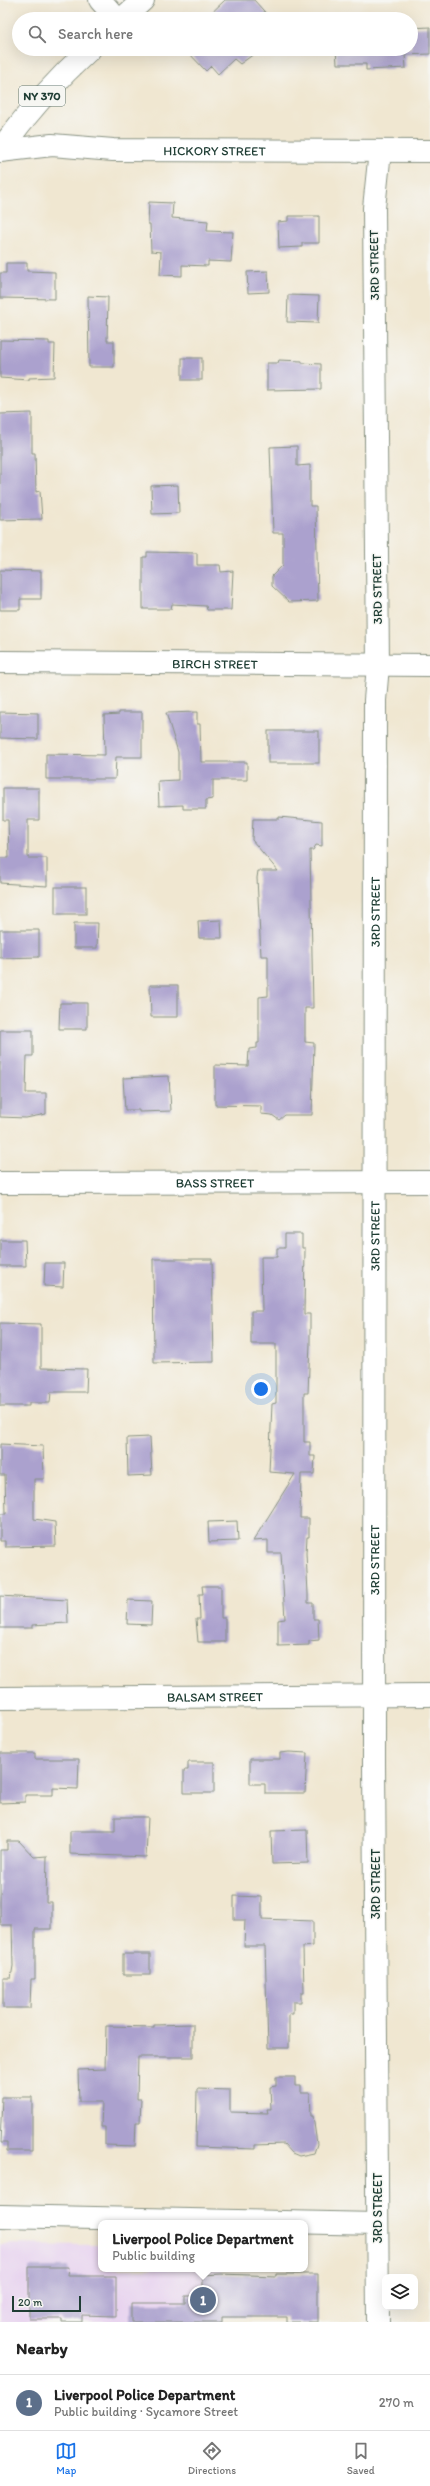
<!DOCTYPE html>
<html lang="en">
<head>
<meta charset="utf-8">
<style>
	:root { --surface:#fff; --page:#f6f6f6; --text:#222; --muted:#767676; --line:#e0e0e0; --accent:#1a73e8 }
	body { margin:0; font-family:Itim,sans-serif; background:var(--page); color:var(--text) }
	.controls { position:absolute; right:12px; bottom:12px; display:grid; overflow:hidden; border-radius:8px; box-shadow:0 4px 16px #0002 }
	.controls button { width:36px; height:36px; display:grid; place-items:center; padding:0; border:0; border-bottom:1px solid var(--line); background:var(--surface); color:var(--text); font:20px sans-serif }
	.scale { position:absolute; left:12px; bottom:10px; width:69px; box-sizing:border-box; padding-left:4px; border:2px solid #1f3d34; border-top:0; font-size:11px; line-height:14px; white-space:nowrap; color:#1f3d34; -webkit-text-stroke:3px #f6f6f2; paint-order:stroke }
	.you { position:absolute; left:261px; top:1389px; width:14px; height:14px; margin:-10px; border:3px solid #fff; border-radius:50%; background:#1a73e8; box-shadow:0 0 0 6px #1a73e833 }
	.badge { display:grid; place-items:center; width:26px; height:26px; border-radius:50%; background:var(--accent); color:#fff; font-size:13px; font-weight:700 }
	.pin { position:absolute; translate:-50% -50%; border:2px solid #fff; box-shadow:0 1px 4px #0006 }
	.popup { position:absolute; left:98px; top:2220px; width:210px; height:52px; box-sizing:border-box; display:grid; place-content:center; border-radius:8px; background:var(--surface); filter:drop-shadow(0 1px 3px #0005); font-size:13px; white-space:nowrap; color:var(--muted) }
	.popup b { font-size:15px; color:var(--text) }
	.popup::after { content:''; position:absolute; left:50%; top:100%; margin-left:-8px; border:8px solid transparent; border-top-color:var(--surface) }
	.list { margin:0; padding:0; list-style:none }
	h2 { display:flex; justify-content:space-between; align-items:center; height:52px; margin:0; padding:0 16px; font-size:17px }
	h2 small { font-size:13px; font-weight:400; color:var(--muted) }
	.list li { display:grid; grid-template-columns:26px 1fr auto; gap:12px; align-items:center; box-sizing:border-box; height:56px; padding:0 16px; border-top:1px solid var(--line) }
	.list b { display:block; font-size:15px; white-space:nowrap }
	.list p { margin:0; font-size:13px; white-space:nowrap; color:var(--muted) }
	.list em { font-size:13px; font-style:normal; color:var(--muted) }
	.icon { flex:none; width:22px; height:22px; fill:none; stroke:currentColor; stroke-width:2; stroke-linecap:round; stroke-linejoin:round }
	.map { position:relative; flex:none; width:430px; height:2322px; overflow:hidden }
	.search { position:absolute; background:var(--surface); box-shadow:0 4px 16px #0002; left:12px; right:12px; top:12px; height:44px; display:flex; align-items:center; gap:10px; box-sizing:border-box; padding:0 14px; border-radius:22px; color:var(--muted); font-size:15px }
	.sheet { height:108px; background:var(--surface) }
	nav { display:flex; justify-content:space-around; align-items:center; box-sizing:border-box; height:56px; border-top:1px solid var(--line); background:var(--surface); font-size:11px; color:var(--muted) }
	nav a { display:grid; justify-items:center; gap:2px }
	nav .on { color:var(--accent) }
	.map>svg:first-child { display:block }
</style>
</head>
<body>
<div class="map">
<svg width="430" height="2322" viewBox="0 0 430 2322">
	<rect width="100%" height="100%" fill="#f6f6f2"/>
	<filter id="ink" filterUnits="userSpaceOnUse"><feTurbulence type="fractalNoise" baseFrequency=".025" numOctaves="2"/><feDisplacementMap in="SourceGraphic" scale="8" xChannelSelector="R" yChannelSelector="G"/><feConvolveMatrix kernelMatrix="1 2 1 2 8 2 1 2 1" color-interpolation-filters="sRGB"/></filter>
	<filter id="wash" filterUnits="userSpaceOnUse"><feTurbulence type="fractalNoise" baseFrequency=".012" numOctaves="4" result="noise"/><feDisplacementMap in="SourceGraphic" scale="16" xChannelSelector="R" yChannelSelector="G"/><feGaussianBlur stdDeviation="0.9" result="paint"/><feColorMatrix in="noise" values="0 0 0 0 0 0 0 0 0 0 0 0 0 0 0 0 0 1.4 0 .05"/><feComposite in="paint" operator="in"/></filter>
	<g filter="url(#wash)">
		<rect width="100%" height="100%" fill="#f0e7d1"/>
		<path fill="#e7d2ef" d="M0 2244 101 2245V2269H221L220 2322H0Z"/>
		<g id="blocks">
			<g fill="#aba1ce">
				<path d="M225 0H254L271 19H205Z"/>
				<path d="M430 27V54L405 55 406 68 366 70V64H337L336 49H411V28Z"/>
				<path d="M261 49 240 64 234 59 218 74 211 66 206 71 186 50Z"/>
				<path d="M149 202 173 203 172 218 208 221 207 231 233 232 231 262 208 261V266L182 265V276L160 275 161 252 151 251 150 224H148Z"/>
				<path d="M288 216H319V243H302V247L279 248 278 222 288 221Z"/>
				<path d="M6 263H27V271L55 272V299L0 298V273H6Z"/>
				<path d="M268 271 269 292 248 293 247 272Z"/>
				<path d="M288 295 319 296 318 323 287 322Z"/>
				<path d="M88 296 108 297 107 341H114V367H89Z"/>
				<path d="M0 340 49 341V344H55L54 377 29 378V380L0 378Z"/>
				<rect x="182" y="358" width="20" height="22"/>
				<path d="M279 360 302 361V363L321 364V389L267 390V363H278Z"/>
				<path d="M32 413V453H35L36 492 40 491 42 519 0 520V414Z"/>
				<path d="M297 446V466L310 465V506H316L318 601 289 602 272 586V576L283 565V533H273L270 447Z"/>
				<path d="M178 485 179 513 152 514 151 486Z"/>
				<path d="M147 552 197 553V565H220L221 572 233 571 231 610H207L206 606 172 604 171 609H143V557H147Z"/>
				<path d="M0 570 41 571V599H20V610H0Z"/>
				<path d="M0 712 38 713V739L0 738Z"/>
				<path d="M119 712H142V757H116L115 779H46V754L105 755 104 715 119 714Z"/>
				<path d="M197 712V724H200L201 762H247V780H213V799L206 800V809H183V805L159 806 158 781 178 780V752L166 713Z"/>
				<rect x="268" y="731" width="51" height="32"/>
				<path d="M3 788H39V820H28V858H47V886L0 883V858H9L8 820H3Z"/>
				<path d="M279 817 322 821V846L316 845 313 850H310L313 1008H305V1042L314 1043 312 1115H285L279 1120 272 1115 261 1114V1106L215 1105V1065L248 1066 249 1049 257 1048V1043H259V997L268 996V956H261L257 878 258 871H278L252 840 253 819H279Z"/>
				<rect x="55" y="887" width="31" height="27"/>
				<path d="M221 920 222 938H199L198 921Z"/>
				<path d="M74 923H98L97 948H74Z"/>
				<path d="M0 930H39V957L0 958Z"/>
				<path d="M150 985H178V1017H151Z"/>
				<path d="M60 1003H87V1029H59Z"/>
				<path d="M0 1030H33V1056H27L26 1093H46V1114L26 1118 0 1117Z"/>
				<path d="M169 1076 171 1111 139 1112V1110H125L123 1078Z"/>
				<path d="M285 1234H302V1248H305L304 1314H310V1343L308 1393H304V1442H310V1456H315L314 1474H301L300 1518H309V1537H307L306 1553 308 1594V1603H313V1619H318L319 1640 309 1641V1645L278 1646V1620L285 1619 281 1553H268V1540L253 1541 295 1474 269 1472 272 1404 276 1403V1344H251V1311H262L261 1257H277V1248H285Z"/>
				<path d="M0 1240H25L26 1266H0Z"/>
				<path d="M153 1259H212L214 1362 154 1363Z"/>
				<path d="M45 1263H64L63 1287 44 1286Z"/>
				<path d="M0 1323 41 1324V1368L87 1369 86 1392H51L50 1403H29V1406H0Z"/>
				<path d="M150 1437 152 1475 128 1476 127 1438Z"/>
				<path d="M0 1444 43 1446 44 1479H34V1519L55 1522 56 1546 5 1547V1541H0V1514H6L5 1475H0Z"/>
				<path d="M237 1521 238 1541 209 1542 208 1522Z"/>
				<path d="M202 1586H221V1618H225V1642H198L196 1619H200L199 1594H203Z"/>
				<path d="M0 1596 67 1600 68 1623 32 1625V1628H0Z"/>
				<path d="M128 1600 152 1601 151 1625 127 1624Z"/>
				<path d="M289 1752 307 1753 305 1793H265V1784H250V1759H280V1753Z"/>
				<path d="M0 1753H35V1759H79L78 1789 53 1788V1795H25V1802L0 1803Z"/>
				<path d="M188 1762H214V1793H184V1770H188Z"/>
				<path d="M115 1817H148L146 1857 70 1854V1831H115Z"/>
				<path d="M307 1830 308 1863 272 1864 271 1831Z"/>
				<path d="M7 1841H19L34 1857 47 1856 46 1902H52V1929H35V1979H31L30 2008H3V1978H11L13 1966 12 1925H1L0 1915V1850H7Z"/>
				<path d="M234 1896 262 1897V1919L313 1921V1946L303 1947 304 1993H301V2002H293V2014H289V2048H268L265 1946H244L245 1920H234Z"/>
				<rect x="123" y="1954" width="27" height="21"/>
				<path d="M193 2024V2057H138L137 2099H141L140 2122H136L135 2146 105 2145V2127H101L102 2102H79L78 2070 105 2069 106 2026 154 2027V2025Z"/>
				<path d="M276 2077H295V2086H301V2093H310L311 2116H313L317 2144 314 2153 299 2156 292 2153 284 2144 255 2145V2149L196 2147 197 2089 230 2090V2112L268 2113 267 2109H271L270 2087 276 2086Z"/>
				<path d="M2 2097H32V2151H7V2143H0Z"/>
				<path d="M29 2267H69L68 2276H116V2316L82 2315V2322H62V2319H29Z"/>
				<path d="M221 2274 276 2276V2274H318V2322H287V2317H222V2322H131V2303H185V2296H203V2275Z"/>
			</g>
		</g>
	</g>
	<g filter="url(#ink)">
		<use href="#blocks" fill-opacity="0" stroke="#889282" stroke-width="1"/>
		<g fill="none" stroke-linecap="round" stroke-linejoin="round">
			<g stroke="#889282" stroke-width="24">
				<g id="minor">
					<path d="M100 0 117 19"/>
					<path id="s1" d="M0 151 52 145 113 150 430 151"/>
					<path id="s2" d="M0 662 430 665"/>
					<path id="s3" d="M0 1183 430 1182"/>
					<path id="s4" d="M0 1698 430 1695"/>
					<path d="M0 2216 377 2224"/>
					<path id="s5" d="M378 2322 374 1762 375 700 378 666 374 208 380 151"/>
				</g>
			</g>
			<g stroke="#889282" stroke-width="24">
				<g id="primary">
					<path d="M122 19 143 0"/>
					<path d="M0 150C27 113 56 80 90 49"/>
				</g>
			</g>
			<use href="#minor" stroke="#fff" stroke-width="22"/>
			<use href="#primary" stroke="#fff" stroke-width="22"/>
		</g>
	</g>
	<g text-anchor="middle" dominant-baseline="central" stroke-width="3" stroke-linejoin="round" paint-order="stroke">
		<rect fill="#f6f6f2" stroke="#60746d" stroke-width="1" x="19" y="86" width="46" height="20" rx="3"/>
		<g font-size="12" font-weight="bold" fill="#1f3d34">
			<text x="42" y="96">NY 370</text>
		</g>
		<g font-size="13" fill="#1f3d34" stroke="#f6f6f2">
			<text stroke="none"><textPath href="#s1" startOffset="215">HICKORY STREET</textPath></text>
			<text transform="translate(374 265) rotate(-91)">3RD STREET</text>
			<text transform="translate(377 589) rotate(-91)">3RD STREET</text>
			<text stroke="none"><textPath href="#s2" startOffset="215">BIRCH STREET</textPath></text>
			<text stroke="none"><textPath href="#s5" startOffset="1410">3RD STREET</textPath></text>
			<text stroke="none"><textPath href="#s3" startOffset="215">BASS STREET</textPath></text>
			<text stroke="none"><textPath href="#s5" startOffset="1086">3RD STREET</textPath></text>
			<text stroke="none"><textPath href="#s5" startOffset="762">3RD STREET</textPath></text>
			<text stroke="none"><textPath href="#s4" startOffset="215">BALSAM STREET</textPath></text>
			<text transform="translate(375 1884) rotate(-90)">3RD STREET</text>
			<text transform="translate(377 2208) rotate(-90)">3RD STREET</text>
		</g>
	</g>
</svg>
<div class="controls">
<button><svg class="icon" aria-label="layers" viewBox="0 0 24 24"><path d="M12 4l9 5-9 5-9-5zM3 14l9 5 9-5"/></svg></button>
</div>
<div class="scale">20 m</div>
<div class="you"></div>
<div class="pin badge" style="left:203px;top:2300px;background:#5c6f8a">1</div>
<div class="popup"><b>Liverpool Police Department</b>Public building</div>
<div class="search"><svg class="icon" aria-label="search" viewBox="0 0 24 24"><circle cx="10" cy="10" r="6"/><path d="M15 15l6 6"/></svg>Search here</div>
</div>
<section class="sheet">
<h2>Nearby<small></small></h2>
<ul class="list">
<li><span class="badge" style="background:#5c6f8a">1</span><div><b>Liverpool Police Department</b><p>Public building · Sycamore Street</p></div><em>270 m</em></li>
</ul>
</section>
<nav>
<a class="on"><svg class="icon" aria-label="map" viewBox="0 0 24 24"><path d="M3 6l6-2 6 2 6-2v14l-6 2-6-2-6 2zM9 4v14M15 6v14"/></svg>Map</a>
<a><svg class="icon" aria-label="directions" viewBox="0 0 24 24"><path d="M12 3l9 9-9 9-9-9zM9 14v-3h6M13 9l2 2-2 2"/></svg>Directions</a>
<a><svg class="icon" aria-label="saved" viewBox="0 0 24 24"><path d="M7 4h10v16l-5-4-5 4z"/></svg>Saved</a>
</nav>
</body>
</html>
